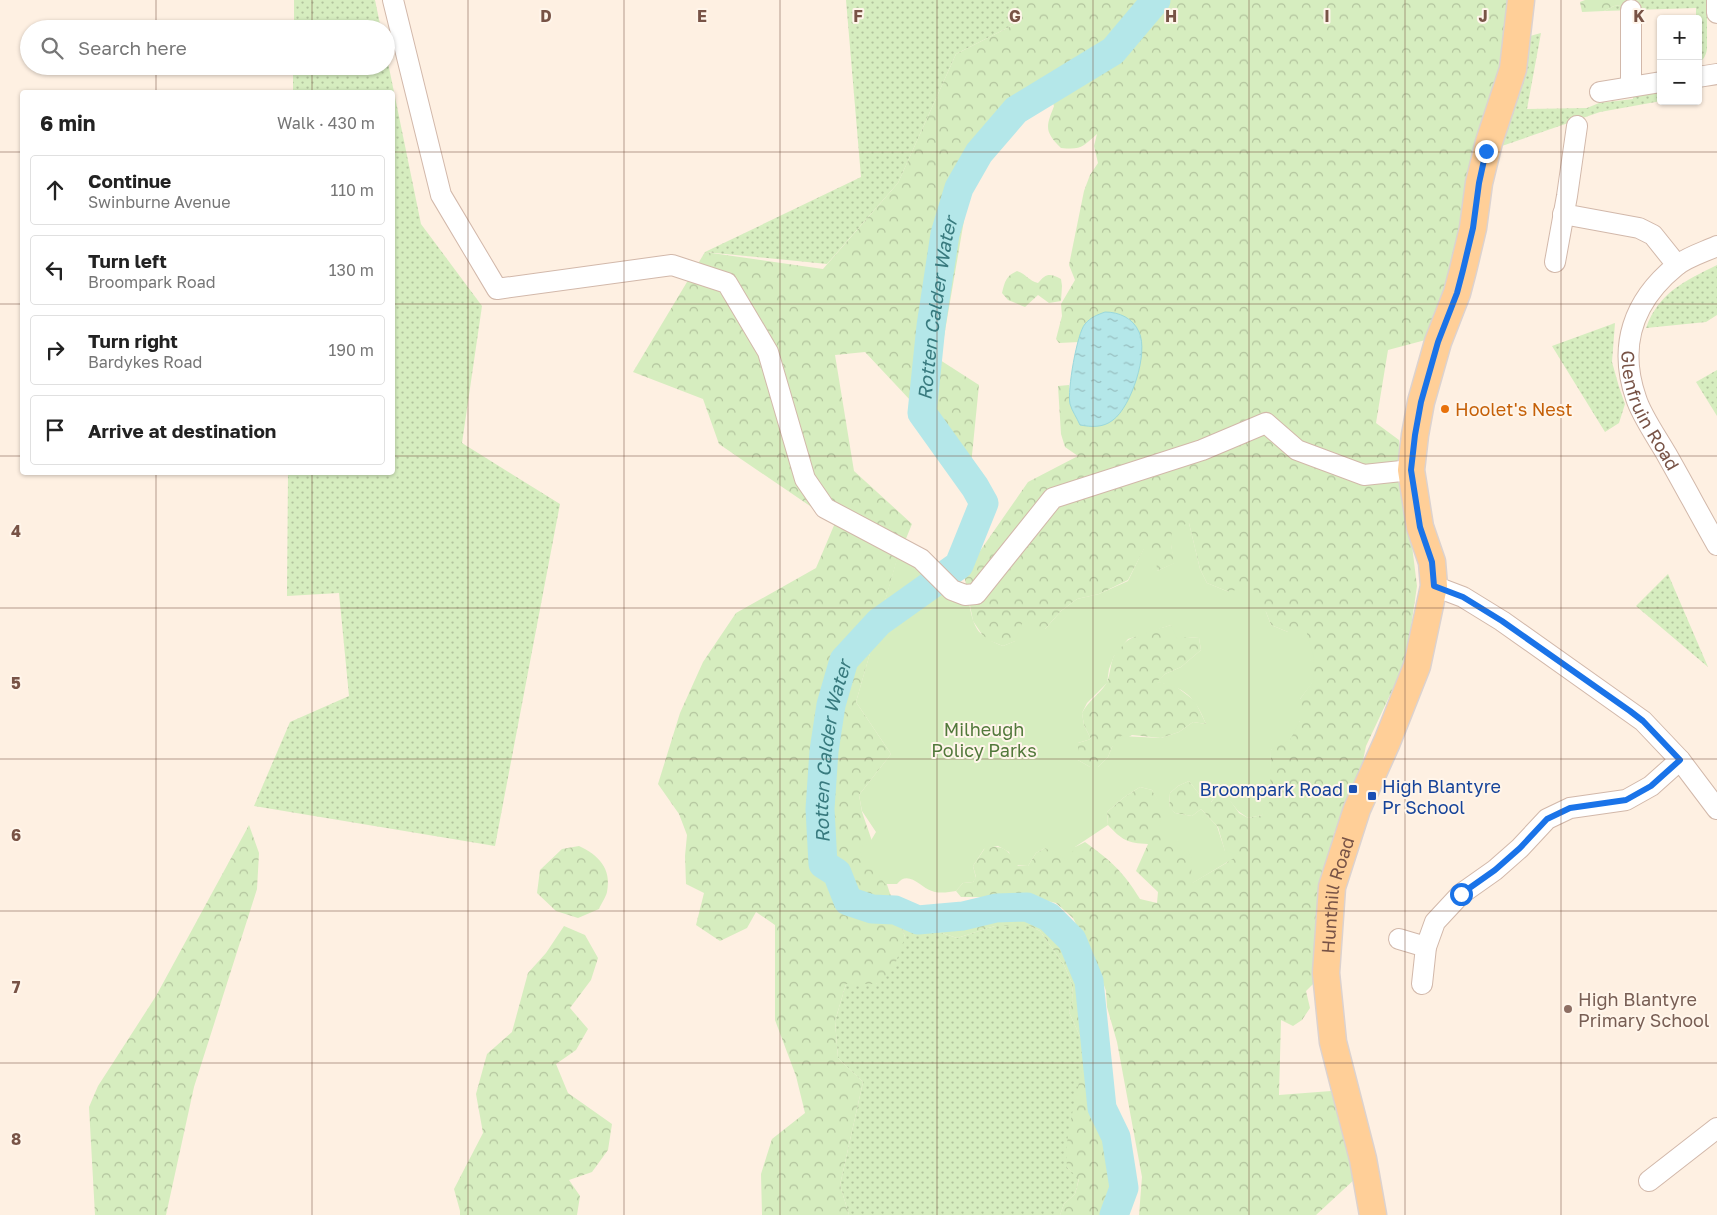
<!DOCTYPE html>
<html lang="en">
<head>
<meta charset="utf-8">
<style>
	:root { --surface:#fff; --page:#f6f6f6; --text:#222; --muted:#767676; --line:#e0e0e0 }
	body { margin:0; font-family:"Golos Text",sans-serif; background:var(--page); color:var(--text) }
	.controls { position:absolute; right:15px; top:15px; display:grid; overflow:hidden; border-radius:5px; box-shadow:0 1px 4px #0004 }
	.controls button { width:45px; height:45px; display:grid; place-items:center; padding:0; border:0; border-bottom:1px solid var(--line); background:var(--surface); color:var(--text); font:25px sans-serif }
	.stop { position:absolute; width:15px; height:15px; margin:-11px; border:4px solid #1a73e8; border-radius:50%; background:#fff }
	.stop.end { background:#1a73e8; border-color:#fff; box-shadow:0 1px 5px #0008 }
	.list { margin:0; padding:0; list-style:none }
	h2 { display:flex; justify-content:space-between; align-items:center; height:65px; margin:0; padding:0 20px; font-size:21px }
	h2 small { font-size:16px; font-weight:400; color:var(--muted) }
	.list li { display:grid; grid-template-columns:32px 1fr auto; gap:15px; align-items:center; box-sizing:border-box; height:70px; margin:0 10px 10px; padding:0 10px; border:1px solid var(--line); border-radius:5px }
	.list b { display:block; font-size:19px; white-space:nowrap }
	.list p { margin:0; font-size:16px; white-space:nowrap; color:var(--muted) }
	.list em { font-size:16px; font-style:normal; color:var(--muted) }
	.icon { flex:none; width:28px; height:28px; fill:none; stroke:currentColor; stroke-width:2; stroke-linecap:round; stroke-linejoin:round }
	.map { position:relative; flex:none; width:1717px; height:1215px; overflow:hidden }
	.search { position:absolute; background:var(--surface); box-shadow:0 1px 4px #0004; left:20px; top:20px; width:375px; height:55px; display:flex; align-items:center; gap:12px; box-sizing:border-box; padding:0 18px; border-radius:28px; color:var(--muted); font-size:19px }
	.panel { position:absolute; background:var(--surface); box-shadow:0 1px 4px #0004; left:20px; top:90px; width:375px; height:385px; border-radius:5px }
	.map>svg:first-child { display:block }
</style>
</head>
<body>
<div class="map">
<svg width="1717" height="1215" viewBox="0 0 1717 1215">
	<defs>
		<pattern id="grass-dots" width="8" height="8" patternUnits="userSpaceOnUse" patternTransform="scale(1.25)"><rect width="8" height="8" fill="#d6edbf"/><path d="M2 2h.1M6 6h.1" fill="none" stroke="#b2c39d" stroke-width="1.8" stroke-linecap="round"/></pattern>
		<pattern id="forest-crowns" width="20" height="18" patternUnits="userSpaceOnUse" patternTransform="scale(1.25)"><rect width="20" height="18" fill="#d6edbf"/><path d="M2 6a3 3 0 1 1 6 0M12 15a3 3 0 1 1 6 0" fill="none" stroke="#b2c39d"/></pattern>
		<pattern id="water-ripples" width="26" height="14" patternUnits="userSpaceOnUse" patternTransform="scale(1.25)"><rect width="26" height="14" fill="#b4e7e9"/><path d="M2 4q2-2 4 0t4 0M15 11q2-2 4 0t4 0" fill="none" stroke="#97bebf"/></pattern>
	</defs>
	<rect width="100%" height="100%" fill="#fef0e2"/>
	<g fill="url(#grass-dots)">
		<path d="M294 0H375L381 29H294Z"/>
		<path d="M846 0H1019V22L956 54 898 183 827 264 705 252 861 177Z"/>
		<path d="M1639 0H1707V49C1706 56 1703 60 1698 64V19H1696V8L1604 11 1614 6 1634 3Z"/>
		<path d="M1541 33 1527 109 1587 108 1599 103 1633 99V94L1661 90V101L1600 112 1499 147 1530 36Z"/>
		<path d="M386 53 421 224 482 306 462 443 560 504 495 846 254 806 290 722 349 696 339 593 287 596 288 473 392 472V92H293V66H386Z"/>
		<path d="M1717 265V315L1706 322 1646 328C1659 292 1685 281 1717 265Z"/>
		<path d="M1615 323 1612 362 1619 387 1625 404 1619 423 1605 432 1552 346Z"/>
		<path d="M1717 370V416L1696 382Z"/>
		<path d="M1668 574 1708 667 1636 606Z"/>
		<path d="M900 922 919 927 932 923 936 931 957 938 995 926H1030L1040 931 1064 965 1072 983 1073 1000 1069 1012 1086 1050 1067 1167 1079 1178 1075 1194 1064 1204 1060 1215H849L840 1185 863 1082 838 1058 835 1021 846 984H876L905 937Z"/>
	</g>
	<g fill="url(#forest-crowns)">
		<path d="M1019 0H1508L1498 75 1462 233 1433 338 1388 350 1376 423 1399 440 1417 586 1406 661 1366 746 1356 795 1334 833 1336 860 1315 982 1306 991 1310 1008 1302 1020 1293 1026 1281 1020 1279 1095 1331 1091 1356 1178 1316 1215H1139L1142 1177 1117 1042 1107 1007 1106 991 1097 965 1073 918 1056 903 1031 897H961L956 891 963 883 973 882 976 877 973 866 985 848C1005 845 1007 849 1018 866H1028L1036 853 1045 848 1075 847 1085 842C1111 861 1123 871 1140 899L1157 903 1158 892 1136 871 1148 844C1127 843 1122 840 1108 825L1107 812 1123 798 1140 787 1152 790 1193 856 1192 883 1228 862 1218 827 1201 809 1192 816 1175 813 1169 808 1170 793 1178 786 1189 781 1199 794 1211 802 1216 796H1227L1239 813 1248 818 1262 815 1270 769 1271 750 1300 721V699L1313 681 1288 632 1271 625 1266 612 1229 592 1207 583 1200 569 1189 523 1171 545 1175 563 1157 571 1144 549 1128 580 1099 594 1077 599 1061 611 1045 629 1003 646 985 639 973 621 964 574 1028 482 1078 456 1065 447 1061 434 1058 386 1069 385 1070 403 1139 332 1128 318 1085 323 1079 342 1059 343 1056 339 1062 316 1061 304 1075 280 1069 265 1084 191 1090 175 1098 163 1094 146 1097 134C1082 147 1082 150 1061 148 1044 131 1046 127 1054 106L1048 91 979 133 940 360 979 385 971 465 865 352 835 355 854 471 912 524 896 563 856 702 891 754 859 795 862 812 905 937 893 970 876 984H846L835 1021 838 1058 863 1082 840 1185 849 1215H762L761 1174 772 1139 805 1113 796 1076 775 1020V925L756 912 747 928 720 941 696 925 704 893 686 884 685 856 687 835 679 814 658 784 680 713 703 662 736 613 816 568 835 523 719 444 703 399 633 372 705 252 823 269 898 183 956 54 1019 22Z"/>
		<path d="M1585 0H1639L1634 3 1614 6 1604 11 1582 12 1580 2Z"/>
		<path d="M1017 271C1026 274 1029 281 1038 283 1046 273 1050 273 1061 279L1062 286 1061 301 1049 303 1038 295 1025 307 1008 300 1002 293C1005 281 1006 276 1017 271Z"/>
		<path d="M1171 625 1187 637 1199 638 1201 650 1181 667 1165 674 1157 682 1174 685 1195 701 1206 724 1193 722 1179 732 1161 738 1132 735 1112 747 1108 757 1098 767H1090L1078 760V743L1091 739 1084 725 1082 713C1089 700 1099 695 1106 684 1110 677 1110 666 1113 658 1124 634 1149 632 1171 625Z"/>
		<path d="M249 825 259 853 257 889 194 1087 166 1215H95L89 1107 98 1086 156 996Z"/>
		<path d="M579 846C598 855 612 868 607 892 606 897 601 904 599 909L578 918 556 911 537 893 540 870 562 849Z"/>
		<path d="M1027 907 1049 917 1072 940 1089 981 1102 1108 1116 1137 1124 1188 1114 1215H1060L1064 1204 1075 1194 1079 1179 1067 1167 1066 1151 1069 1128 1086 1050 1069 1012 1073 1000 1072 983 1064 965 1040 931 1030 926H995L957 938 936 931 930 919 963 916 996 908Z"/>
		<path d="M564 926 585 935 598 958 591 980 570 1008 588 1029 576 1050 556 1064 568 1093 612 1124 608 1150 592 1172 569 1180 580 1196 577 1215H460V1211L454 1189 483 1133 476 1094 487 1054 512 1032 528 973 546 953Z"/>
	</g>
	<path fill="#d6edbf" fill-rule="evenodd" d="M1189 523 1200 569 1207 583 1229 592 1251 585 1266 612 1271 625 1288 632 1306 630 1314 658 1313 682 1300 699V721L1290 740 1271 750 1270 801 1262 815 1248 818 1238 811 1226 796H1216L1210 803 1199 794 1189 781 1178 786 1170 793 1169 807 1175 813 1192 816 1201 809 1217 826 1225 851 1239 855 1191 884 1192 856 1174 845 1158 829 1164 812 1152 790 1140 787 1123 798 1107 812 1108 825 1075 847 1068 860 1045 848 1036 853 1028 866 1012 865 1009 852 998 846 984 849 973 866 976 878 973 882 963 883 956 891C949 892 939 894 932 891 920 887 908 869 897 884H885L875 870 864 869 860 867 862 860 859 848 870 842 876 832 862 811 859 795 891 754 856 702 896 562 901 549 969 603C974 630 978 636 1003 646L1015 641 1023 621 1045 629 1061 611 1077 599 1099 594 1128 581 1144 548 1156 556 1157 571 1174 563 1171 545 1172 529ZM1171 625 1177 639 1187 637 1199 638 1201 650 1181 667 1165 674 1156 682C1185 687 1195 697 1206 724L1193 722 1179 732 1161 738 1121 736 1112 747 1108 757 1098 767H1090L1078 760V743L1091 739 1084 725 1082 713 1087 703 1107 683 1109 669 1114 656 1128 639Z"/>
	<path fill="url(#water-ripples)" stroke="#9ad8dc" d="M1105 312C1119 312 1133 318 1139 332 1149 353 1131 407 1113 420 1103 428 1091 427 1080 425 1077 418 1072 411 1070 404 1067 391 1077 333 1085 324 1091 317 1097 315 1105 312Z"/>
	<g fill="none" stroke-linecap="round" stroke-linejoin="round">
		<path stroke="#b4e7e9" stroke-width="29" id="s1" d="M1114 1215 1124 1188 1116 1137 1102 1108 1089 981 1072 940 1049 917 1027 907 996 908 963 916 918 920 895 910 872 909 848 901 837 873 823 864 820 809 824 751 831 705 844 660 879 622 959 565 984 503 975 487 922 413 931 326 945 234 959 188 979 153 1016 110 1113 51 1156 0"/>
		<g stroke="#d2b8aa" stroke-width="22">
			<g id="minor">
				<path d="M393 0 441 195 497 289 672 265 727 283 768 352 805 479 825 508 921 559 952 590 965 595 976 594 1053 498 1202 450 1266 423 1297 450 1364 475 1411 470"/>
				<path d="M1717 0V13"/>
				<path d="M1631 10V86"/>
				<path d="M1698 77 1717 74"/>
				<path d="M1600 92 1661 82"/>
				<path d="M1563 214 1639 228 1653 235 1677 265"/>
				<path id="s2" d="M1717 246C1704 252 1687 257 1676 266 1633 301 1618 346 1636 398 1641 415 1658 439 1667 455 1684 485 1700 515 1717 545"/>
				<path d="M1555 262 1567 196 1577 126"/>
				<path d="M1434 586 1463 597 1502 621 1643 721 1680 760 1717 809"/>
				<path d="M1399 939 1426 947"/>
				<path d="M1422 984 1426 947 1435 922 1461 894 1495 870 1520 848 1547 819 1570 808 1626 800 1651 786 1680 760"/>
				<path d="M1649 1181 1717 1128"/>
			</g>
		</g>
		<g stroke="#dcd2cf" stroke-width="29">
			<g id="major">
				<path id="s3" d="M1373 1215 1363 1159 1333 1042 1326 973 1332 887 1357 809 1387 742 1417 666 1434 586 1432 562 1420 527 1411 470 1415 435 1421 402 1438 342 1457 293 1463 270 1473 228 1479 183 1489 142 1513 69 1521 0"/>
			</g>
		</g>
		<use href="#minor" stroke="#fff" stroke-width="20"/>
		<use href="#major" stroke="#ffcf98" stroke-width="26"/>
	</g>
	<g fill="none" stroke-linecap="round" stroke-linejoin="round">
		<path stroke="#1a73e8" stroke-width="6" d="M1461 894 1495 870 1520 848 1547 819 1570 808 1626 800 1651 786 1680 760 1643 721 1630 711 1502 621 1463 597 1434 586 1432 562 1420 527 1411 470 1415 435 1421 402 1438 342 1457 293 1463 270 1473 228 1479 183 1486 151"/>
	</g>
	<path fill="none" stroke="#785346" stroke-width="1" stroke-opacity="0.55" d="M156 0V29M312 0V29M468 0V1215M624 0V1215M780 0V1215M937 0V1215M1093 0V1215M1249 0V1215M1405 0V1215M1561 0V1215M156 66V92M312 66V92M0 152H22M392 152H1717M0 304H22M392 304H1717M0 456H22M392 456H1717M156 472V1215M312 472V1215M0 608H1717M0 759H1717M0 911H1717M0 1063H1717"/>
	<circle fill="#e8710a" stroke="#fff5ea" stroke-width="2" cx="1445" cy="409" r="5"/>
	<g fill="#1a4fb4" stroke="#fff5ea" stroke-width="2">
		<rect x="1348" y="784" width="10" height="10" rx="2.5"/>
		<rect x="1367" y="791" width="10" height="10" rx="2.5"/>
	</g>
	<circle fill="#8d6e63" stroke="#fff5ea" stroke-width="2" cx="1568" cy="1009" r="5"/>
	<g text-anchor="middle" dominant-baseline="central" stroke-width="4" stroke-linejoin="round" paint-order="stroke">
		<g font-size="18" fill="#c56008" stroke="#fff5ea" text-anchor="start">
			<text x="1455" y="409">Hoolet's Nest</text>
		</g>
		<g font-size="18" fill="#785346" stroke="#fff5ea">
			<text stroke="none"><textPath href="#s2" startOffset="210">Glenfruin Road</textPath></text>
			<text stroke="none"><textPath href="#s3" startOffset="326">Hunthill Road</textPath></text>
		</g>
		<g font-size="18" fill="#52793b" stroke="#fff5ea">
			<text x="984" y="729">Milheugh<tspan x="984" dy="21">Policy Parks</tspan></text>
		</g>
		<g font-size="18" fill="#164399" stroke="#fff5ea" text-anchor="start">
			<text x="1382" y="786">High Blantyre<tspan x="1382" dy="21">Pr School</tspan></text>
			<text x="1343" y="789" text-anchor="end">Broompark Road</text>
		</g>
		<g font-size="18" fill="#785e54" stroke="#fff5ea" text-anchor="start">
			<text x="1578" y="999">High Blantyre<tspan x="1578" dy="21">Primary School</tspan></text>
		</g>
		<g font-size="19" font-style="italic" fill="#387a7e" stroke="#fff5ea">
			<text stroke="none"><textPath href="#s1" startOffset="1210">Rotten Calder Water</textPath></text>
			<text stroke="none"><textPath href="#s1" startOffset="685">Rotten Calder Water</textPath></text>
		</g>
	</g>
	<g font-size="16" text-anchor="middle" font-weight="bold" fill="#785346" stroke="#fff5ea" stroke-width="4" stroke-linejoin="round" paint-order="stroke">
		<text x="546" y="22">D</text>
		<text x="702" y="22">E</text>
		<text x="858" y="22">F</text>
		<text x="1015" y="22">G</text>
		<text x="1171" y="22">H</text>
		<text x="1327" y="22">I</text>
		<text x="1483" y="22">J</text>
		<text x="1639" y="22">K</text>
		<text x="16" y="537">4</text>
		<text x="16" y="689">5</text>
		<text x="16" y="841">6</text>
		<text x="16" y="993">7</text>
		<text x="16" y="1145">8</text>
	</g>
</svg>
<div class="controls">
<button>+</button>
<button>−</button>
</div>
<div class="stop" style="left:1461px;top:894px"></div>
<div class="stop end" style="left:1486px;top:151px"></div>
<div class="search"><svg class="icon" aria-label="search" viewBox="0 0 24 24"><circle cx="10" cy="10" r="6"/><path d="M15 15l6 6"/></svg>Search here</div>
<section class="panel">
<h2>6 min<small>Walk · 430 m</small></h2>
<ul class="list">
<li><svg class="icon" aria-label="ahead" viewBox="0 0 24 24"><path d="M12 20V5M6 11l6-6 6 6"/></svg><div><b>Continue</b><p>Swinburne Avenue</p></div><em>110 m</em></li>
<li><svg class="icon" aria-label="left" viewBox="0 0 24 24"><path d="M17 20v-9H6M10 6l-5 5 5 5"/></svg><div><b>Turn left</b><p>Broompark Road</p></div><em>130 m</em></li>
<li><svg class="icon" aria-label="right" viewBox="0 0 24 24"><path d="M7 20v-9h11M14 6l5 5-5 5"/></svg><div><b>Turn right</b><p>Bardykes Road</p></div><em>190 m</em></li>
<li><svg class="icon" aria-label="arrive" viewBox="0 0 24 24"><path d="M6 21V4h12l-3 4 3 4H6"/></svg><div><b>Arrive at destination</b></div></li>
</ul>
</section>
</div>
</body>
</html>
